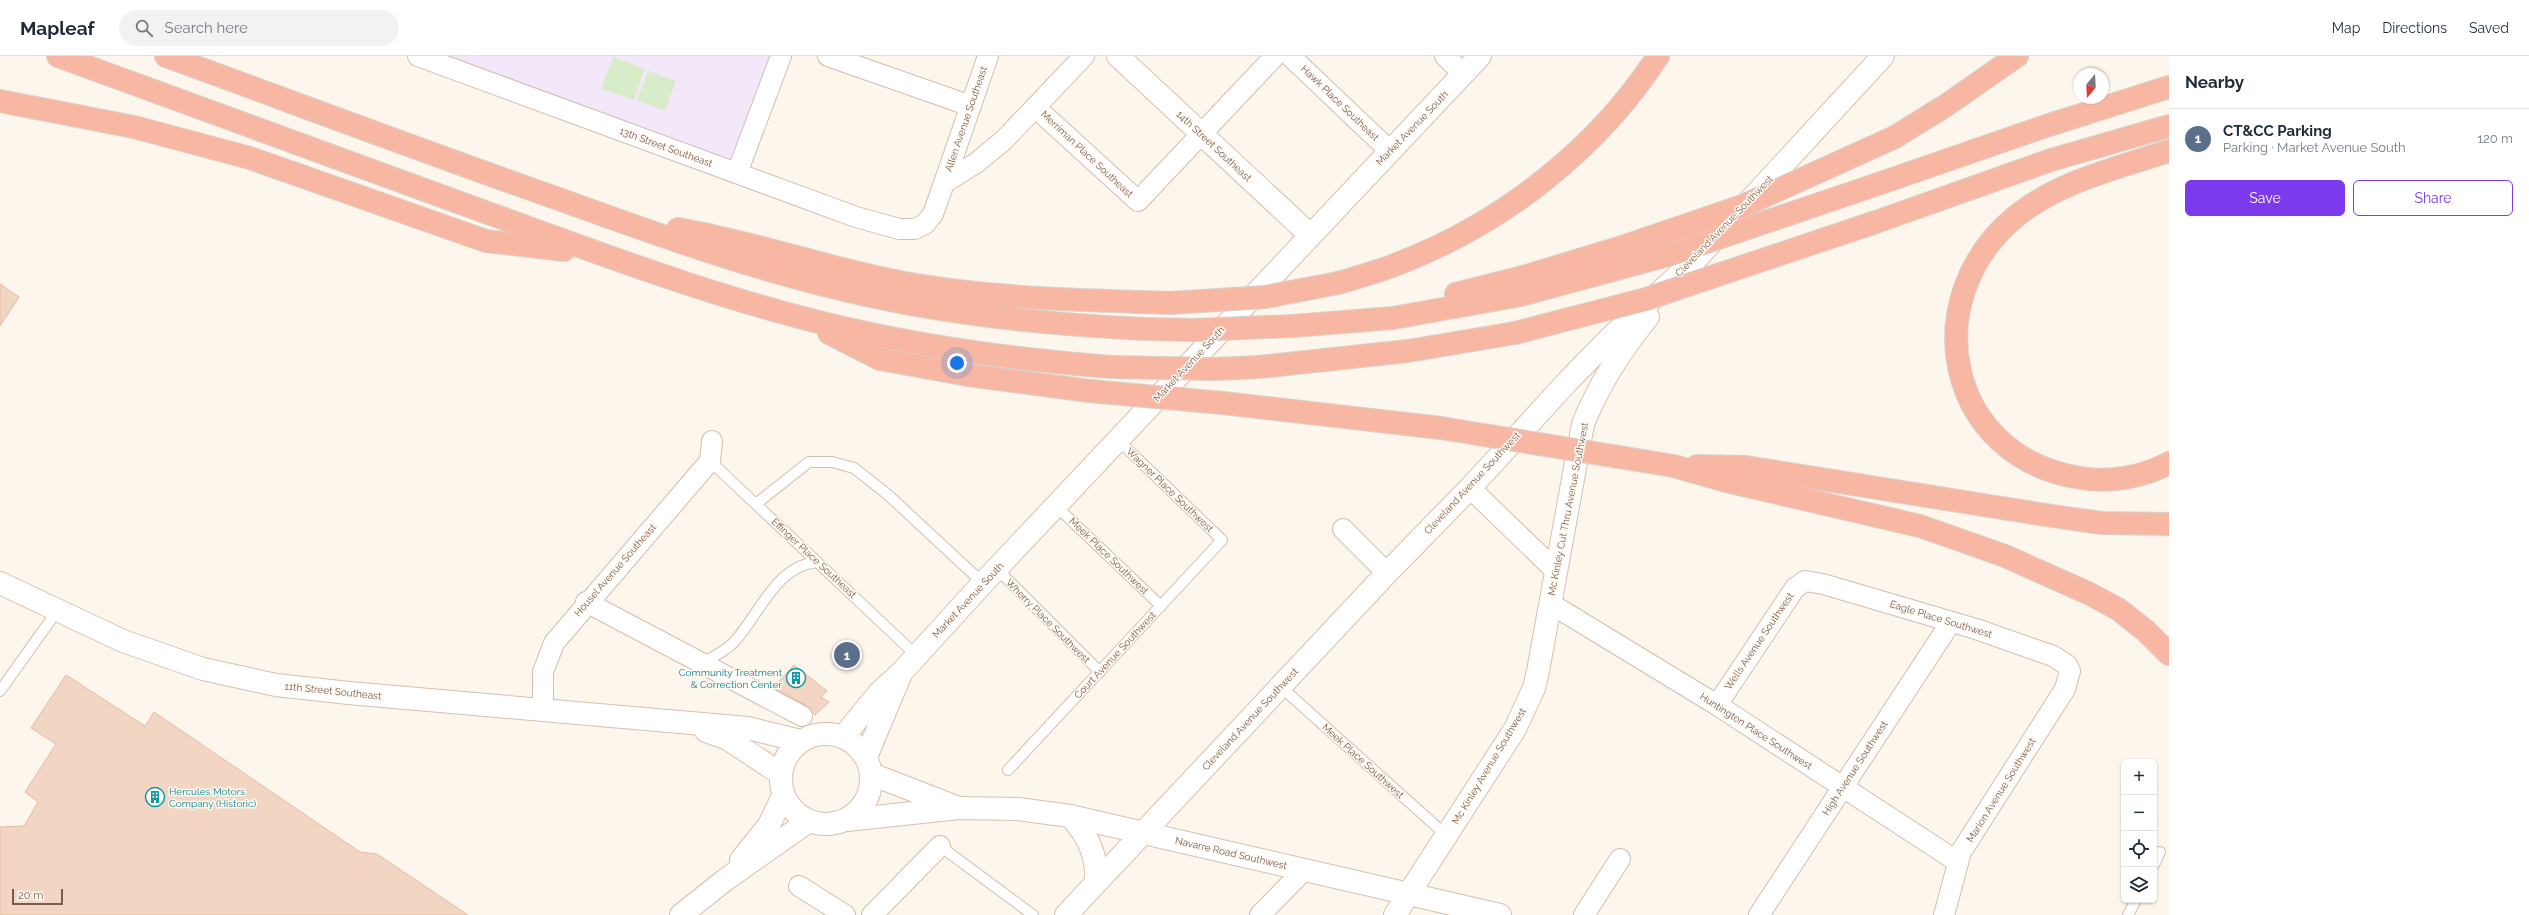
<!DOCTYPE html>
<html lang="en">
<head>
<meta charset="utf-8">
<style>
	:root { --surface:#fff; --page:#f2f2f3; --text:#1f2937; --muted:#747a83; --line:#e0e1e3; --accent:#7c3aed }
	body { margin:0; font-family:Raleway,sans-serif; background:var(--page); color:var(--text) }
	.controls { position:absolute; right:12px; bottom:12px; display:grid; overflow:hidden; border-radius:6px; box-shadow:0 1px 3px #0004 }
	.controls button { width:36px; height:36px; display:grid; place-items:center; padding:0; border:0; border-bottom:1px solid var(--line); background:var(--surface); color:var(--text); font:20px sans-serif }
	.compass { position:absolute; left:2073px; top:12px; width:36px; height:36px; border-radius:50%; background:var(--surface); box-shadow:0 1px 3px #0004; rotate:198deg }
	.scale { position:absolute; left:12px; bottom:10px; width:51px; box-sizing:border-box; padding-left:4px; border:2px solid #7a5c4d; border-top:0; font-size:11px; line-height:14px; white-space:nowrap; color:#7a5c4d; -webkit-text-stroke:3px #fffaf3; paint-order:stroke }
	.you { position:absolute; left:957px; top:307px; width:14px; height:14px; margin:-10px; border:3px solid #fff; border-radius:50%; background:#1a73e8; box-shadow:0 0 0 6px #1a73e833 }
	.badge { display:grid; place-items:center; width:26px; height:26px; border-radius:50%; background:var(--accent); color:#fff; font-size:13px; font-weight:700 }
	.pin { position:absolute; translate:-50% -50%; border:2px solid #fff; box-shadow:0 1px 4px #0006 }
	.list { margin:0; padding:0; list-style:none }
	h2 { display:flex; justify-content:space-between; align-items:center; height:52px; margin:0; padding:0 16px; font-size:17px }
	h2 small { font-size:13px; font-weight:400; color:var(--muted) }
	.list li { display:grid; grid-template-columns:26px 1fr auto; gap:12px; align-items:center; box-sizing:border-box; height:60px; padding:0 16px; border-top:1px solid var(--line) }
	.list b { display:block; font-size:15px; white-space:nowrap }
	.list p { margin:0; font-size:13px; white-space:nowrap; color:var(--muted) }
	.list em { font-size:13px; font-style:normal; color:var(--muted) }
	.actions { display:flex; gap:8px; padding:12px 16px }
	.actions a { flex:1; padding:9px 0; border:1px solid var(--accent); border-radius:6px; text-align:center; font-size:14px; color:var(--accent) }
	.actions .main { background:var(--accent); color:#fff }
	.icon { flex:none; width:22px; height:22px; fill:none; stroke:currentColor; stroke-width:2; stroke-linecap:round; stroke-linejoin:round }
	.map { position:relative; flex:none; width:2169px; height:859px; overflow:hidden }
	header { display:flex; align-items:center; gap:24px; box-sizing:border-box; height:56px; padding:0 20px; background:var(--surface); border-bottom:1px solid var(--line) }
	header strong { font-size:19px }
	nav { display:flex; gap:22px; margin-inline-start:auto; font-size:14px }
	.search { width:280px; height:36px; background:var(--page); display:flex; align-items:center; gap:10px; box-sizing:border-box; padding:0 14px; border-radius:22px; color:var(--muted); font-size:15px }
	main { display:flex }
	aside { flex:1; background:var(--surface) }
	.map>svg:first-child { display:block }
</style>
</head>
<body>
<header>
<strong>Mapleaf</strong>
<div class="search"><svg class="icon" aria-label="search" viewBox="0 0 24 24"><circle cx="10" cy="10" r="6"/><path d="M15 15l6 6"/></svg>Search here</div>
<nav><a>Map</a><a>Directions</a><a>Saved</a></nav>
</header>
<main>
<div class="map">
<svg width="2169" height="859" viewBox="0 0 2169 859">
	<rect width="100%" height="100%" fill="#fdf6ec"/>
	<path fill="#f3e8fa" d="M418 0H781L737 117Z"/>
	<g fill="#d8ecc9">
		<path d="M613 1 645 13 634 44 601 33Z"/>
		<path d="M648 15 676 25 665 55 637 44Z"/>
	</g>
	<g fill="#f3d5c3" stroke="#e6bba3">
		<path d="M0 228 19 241 0 270Z"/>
		<path d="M794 609 827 635 821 641 829 646 815 659 807 650 773 632Z"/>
		<path d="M66 619 145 670 154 656 360 796 377 798 468 859H0V771L24 770 38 746 25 736 56 688 31 672Z"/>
	</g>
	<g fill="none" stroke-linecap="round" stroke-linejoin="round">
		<g stroke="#d1beb0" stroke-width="12">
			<g id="lane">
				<path d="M710 405 917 600"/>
				<path d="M756 448 809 406H832L854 412 887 438 983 527"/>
				<path d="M1056 450 1161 550"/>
				<path d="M997 513 1100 616"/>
				<path d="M702 607C713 601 724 596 733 587 759 560 775 510 817 506"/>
				<path d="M1280 630 1447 780"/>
				<path d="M0 635 57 555"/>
				<path d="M1008 714 1222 484 1118 384"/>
				<path d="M940 790 1033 859"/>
				<path d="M2154 809 2160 796"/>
				<path d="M2128 859 2136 844"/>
			</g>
		</g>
		<g stroke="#d1beb0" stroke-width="22">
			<g id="street">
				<path d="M418 0 856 161 899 173H915L925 168 933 158 944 127 976 107 1004 84 1084 0"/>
				<path d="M828 0 971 50"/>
				<path d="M1290 0 1390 95"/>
				<path d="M1445 0 1463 18"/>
				<path d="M1036 52 1138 145 1275 0"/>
				<path d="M737 117 781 0"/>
				<path d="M944 127 988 0"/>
				<path d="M1470 432 1556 515"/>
				<path d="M1343 473 1387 517"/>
				<path d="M586 546 802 660"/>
				<path d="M1551 548 1717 649 1958 806"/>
				<path d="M1717 649 1795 532 1805 525 1823 528 1976 573 2053 600 2067 609 2070 615 2065 633 1961 796 1944 859"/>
				<path d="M543 654V616L554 587 710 405 712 385"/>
				<path d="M799 830 845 859"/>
				<path d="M872 859 940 790"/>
				<path d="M1260 859 1304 814"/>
				<path d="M1584 859 1620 803"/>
				<path d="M1759 859 1951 566"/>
			</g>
		</g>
		<g stroke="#d6c0b0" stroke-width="24">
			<g id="secondary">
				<path d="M1118 0 1310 179"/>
				<path d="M0 527 123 585 203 613 276 629 349 637 748 672 800 685"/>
				<path d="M706 675 728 683 781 718"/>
				<circle cx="826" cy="723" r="45"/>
				<path d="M843 681 879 637 901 617 983 527 1480 0"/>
				<path d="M866 701 900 620"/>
				<path d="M871 718 956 751"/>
				<path d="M1070 760C1088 779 1098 800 1096 826"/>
				<path d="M847 764 959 752 1018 753 1070 760 1500 859"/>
				<path d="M741 804 769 769 783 740"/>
				<path d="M681 859 725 824 809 765"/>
				<path d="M1066 859 1387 517 1470 432 1569 324 1611 281 1697 202 1883 0"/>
				<path d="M1395 859 1515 673 1534 632 1538 615 1583 368C1599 328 1621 294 1648 261"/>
			</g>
		</g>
		<g stroke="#dad1cd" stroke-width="24">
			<g id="highway">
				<path d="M58 0C200 52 342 105 485 156 604 199 724 245 848 273 935 293 1022 304 1111 311"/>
				<path d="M166 0C300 49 433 99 567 146 667 182 767 218 871 240 962 260 1054 269 1146 273"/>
				<path d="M0 45 134 71 250 102 486 185 564 194"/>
				<path d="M1895 81 1945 50 2017 0"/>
				<path d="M2169 95C2117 112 2057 126 2014 162 1915 246 1947 402 2081 422 2110 427 2143 421 2169 407"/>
				<path d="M1881 127 2046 70 2169 31"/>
				<path d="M1876 166 2051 104 2169 70"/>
				<path d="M678 173C755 186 828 213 905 227 993 243 1081 244 1170 247"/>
				<path d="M1338 227C1361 220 1385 214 1407 204 1507 164 1599 91 1658 0"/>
				<path d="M1456 238 1523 221"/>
				<path d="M1293 270 1393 262 1521 239"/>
				<path d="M829 277 880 303 968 319 1090 335"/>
				<path d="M1259 311 1408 295 1515 277"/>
				<path d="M1223 347 1441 372"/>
				<path d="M1674 410 1726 425 1920 470 2005 500 2088 537 2118 553 2146 575 2169 598"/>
				<path d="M1697 410 1746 411 2052 460 2102 467 2169 468"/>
			</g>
		</g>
		<use href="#lane" stroke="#fff" stroke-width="10"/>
		<use href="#street" stroke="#fff" stroke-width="20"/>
		<use href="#secondary" stroke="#fff" stroke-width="22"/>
		<use href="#highway" stroke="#f7b7a3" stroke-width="22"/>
		<g stroke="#dad1cd" stroke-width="24" stroke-linecap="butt">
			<g id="highway-bridge">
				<path d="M1523 221 1622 191 1745 149 1895 81"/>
				<path d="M1521 239 1665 200 1881 127"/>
				<path d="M1170 247 1265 241 1338 227"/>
				<path d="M1146 273 1195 274 1293 270"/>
				<path d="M1515 277 1646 243 1876 166"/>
				<path d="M1111 311 1215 313 1259 311"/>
				<path d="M1090 335 1223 347"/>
				<path d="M1441 372 1674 410"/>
			</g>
		</g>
		<use href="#highway-bridge" stroke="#f7b7a3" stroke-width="22"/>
	</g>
	<defs>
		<g id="building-ring" transform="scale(1)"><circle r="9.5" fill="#fffaf3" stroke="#0f9aa8" stroke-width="1.5"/><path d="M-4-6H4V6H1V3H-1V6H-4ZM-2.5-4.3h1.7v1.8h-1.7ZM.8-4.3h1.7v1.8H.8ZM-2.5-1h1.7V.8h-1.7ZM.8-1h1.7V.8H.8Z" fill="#0f9aa8"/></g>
	</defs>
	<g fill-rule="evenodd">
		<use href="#building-ring" x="796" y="622"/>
		<use href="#building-ring" x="155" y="741"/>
	</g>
	<g text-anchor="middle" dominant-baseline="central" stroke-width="3" stroke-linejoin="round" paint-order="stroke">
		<g font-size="10" fill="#7a5c4d" stroke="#fffaf3">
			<text transform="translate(1340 47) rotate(44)">Hawk Place Southeast</text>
			<text transform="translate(966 63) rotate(-71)">Allen Avenue Southeast</text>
			<text transform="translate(1412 72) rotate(-46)">Market Avenue South</text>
			<text transform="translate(1214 90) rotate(43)">14th Street Southeast</text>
			<text transform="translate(666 91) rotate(20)">13th Street Southeast</text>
			<text transform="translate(1087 98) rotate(43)">Merriman Place Southeast</text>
			<text transform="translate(1724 170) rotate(-46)">Cleveland Avenue Southwest</text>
			<text transform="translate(1189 308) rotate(-47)">Market Avenue South</text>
			<text transform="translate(1472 427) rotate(-47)">Cleveland Avenue Southwest</text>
			<text transform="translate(1170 434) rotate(44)">Wagner Place Southwest</text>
			<text transform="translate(1568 453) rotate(-79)">Mc Kinley Cut Thru Avenue Southwest</text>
			<text transform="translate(1109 500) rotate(44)">Meek Place Southwest</text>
			<text transform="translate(814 502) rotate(43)">Effinger Place Southeast</text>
			<text transform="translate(615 514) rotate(-49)">Housel Avenue Southeast</text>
			<text transform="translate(968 544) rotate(-47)">Market Avenue South</text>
			<text transform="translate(1941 563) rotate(17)">Eagle Place Southwest</text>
			<text transform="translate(1048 565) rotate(45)">Wherry Place Southwest</text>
			<text transform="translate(1759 585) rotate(-56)">Wells Avenue Southwest</text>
			<text transform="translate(1115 599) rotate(-47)">Court Avenue Southwest</text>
			<text transform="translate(333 635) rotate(6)">11th Street Southeast</text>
			<text transform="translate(1250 663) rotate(-47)">Cleveland Avenue Southwest</text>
			<text transform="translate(1756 675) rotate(33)">Huntington Place Southwest</text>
			<text transform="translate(1363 705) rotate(42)">Meek Place Southwest</text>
			<text transform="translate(1489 710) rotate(-59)">Mc Kinley Avenue Southwest</text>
			<text transform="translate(1855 712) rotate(-57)">High Avenue Southwest</text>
			<text transform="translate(2001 734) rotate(-58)">Marion Avenue Southwest</text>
			<text transform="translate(1231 797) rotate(13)">Navarre Road Southwest</text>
		</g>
		<g font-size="10" fill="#0d838f" stroke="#fffaf3" text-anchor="end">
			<text x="782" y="616">Community Treatment<tspan x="782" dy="12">&amp; Correction Center</tspan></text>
			<text x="169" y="735" text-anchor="start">Hercules Motors<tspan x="169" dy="12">Company (Historic)</tspan></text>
		</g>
	</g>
</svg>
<div class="controls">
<button>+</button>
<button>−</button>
<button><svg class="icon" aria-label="locate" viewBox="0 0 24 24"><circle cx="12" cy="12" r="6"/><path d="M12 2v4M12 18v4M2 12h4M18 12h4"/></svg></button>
<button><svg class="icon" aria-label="layers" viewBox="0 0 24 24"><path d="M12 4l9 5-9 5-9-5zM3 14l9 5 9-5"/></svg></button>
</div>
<svg class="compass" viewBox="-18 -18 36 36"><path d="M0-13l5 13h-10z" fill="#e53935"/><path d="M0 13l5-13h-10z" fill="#747a83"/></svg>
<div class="scale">20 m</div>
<div class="you"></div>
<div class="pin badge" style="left:847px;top:599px;background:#5c6f8a">1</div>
</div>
<aside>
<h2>Nearby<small></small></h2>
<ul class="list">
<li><span class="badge" style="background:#5c6f8a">1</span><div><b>CT&amp;CC Parking</b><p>Parking · Market Avenue South</p></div><em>120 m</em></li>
</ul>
<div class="actions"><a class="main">Save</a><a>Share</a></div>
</aside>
</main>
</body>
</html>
